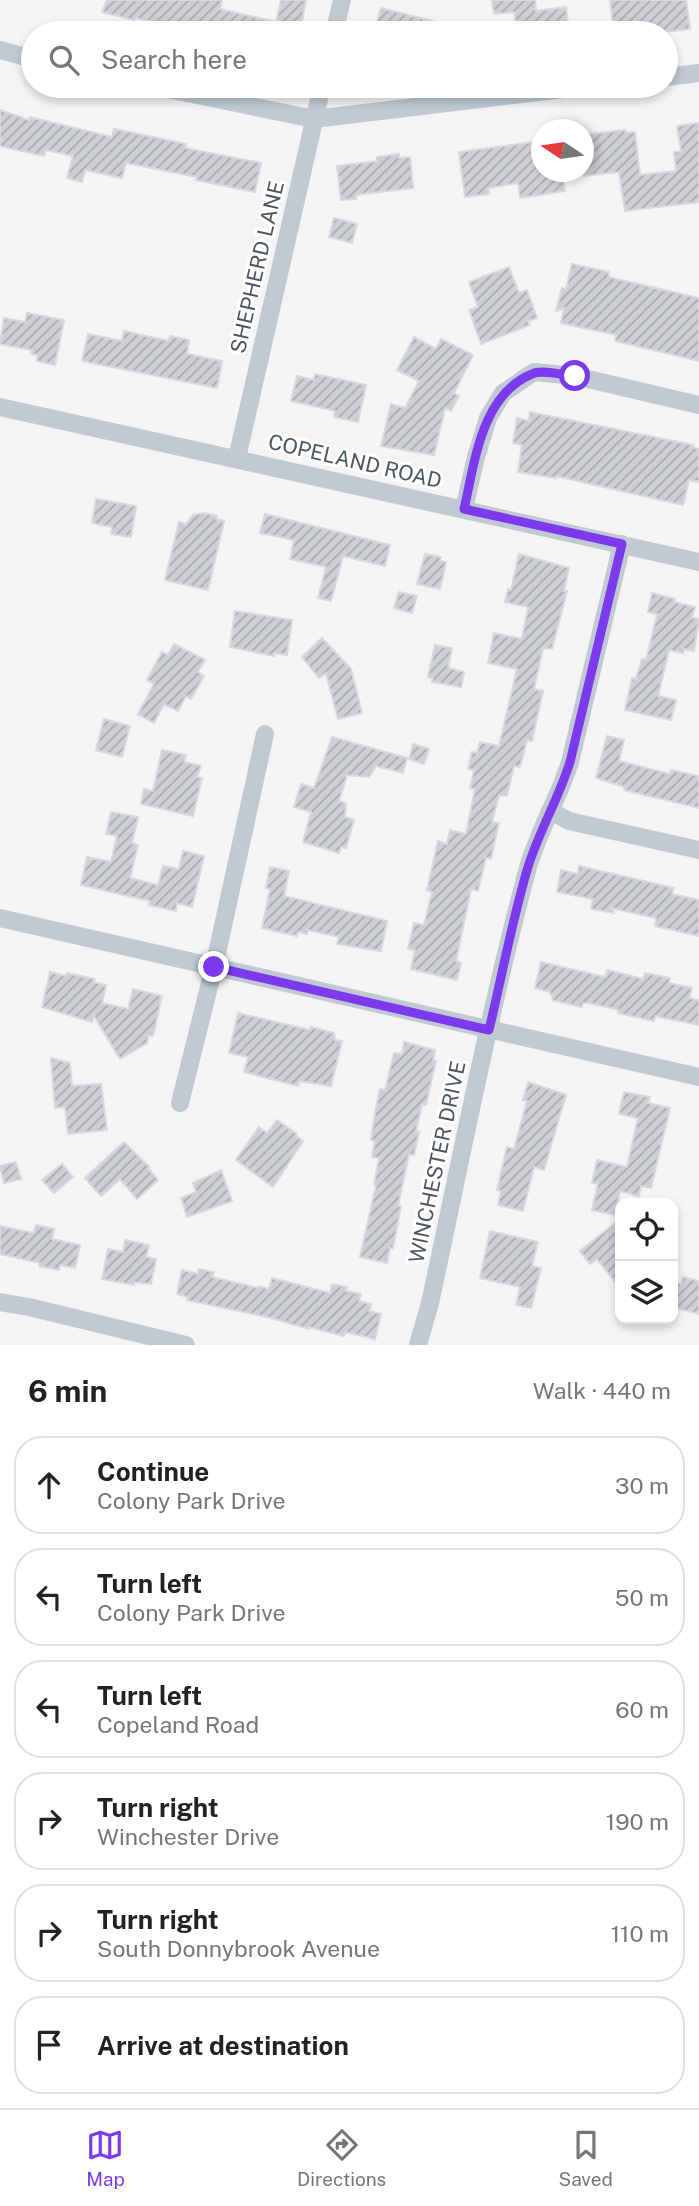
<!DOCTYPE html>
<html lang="en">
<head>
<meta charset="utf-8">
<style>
	:root { --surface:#fff; --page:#f2f2f2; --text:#222; --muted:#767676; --line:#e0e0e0; --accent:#7c3aed }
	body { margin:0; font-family:"Public Sans",sans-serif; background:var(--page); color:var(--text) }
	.controls { position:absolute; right:21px; bottom:21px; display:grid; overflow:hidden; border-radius:14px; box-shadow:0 4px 10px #0003 }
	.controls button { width:63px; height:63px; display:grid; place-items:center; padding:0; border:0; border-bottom:2px solid var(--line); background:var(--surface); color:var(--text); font:35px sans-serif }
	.compass { position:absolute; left:531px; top:119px; width:63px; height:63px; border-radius:50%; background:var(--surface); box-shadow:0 4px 10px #0003; rotate:283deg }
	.stop { position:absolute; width:21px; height:21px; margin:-16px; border:5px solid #7c3aed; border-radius:50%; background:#fff }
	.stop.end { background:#7c3aed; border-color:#fff; box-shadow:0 2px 7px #0008 }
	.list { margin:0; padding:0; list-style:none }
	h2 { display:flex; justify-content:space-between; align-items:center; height:91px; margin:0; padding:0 28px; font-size:30px }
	h2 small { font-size:23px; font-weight:400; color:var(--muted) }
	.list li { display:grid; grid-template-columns:46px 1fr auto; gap:21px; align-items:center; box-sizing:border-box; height:98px; margin:0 14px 14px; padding:0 14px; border:2px solid var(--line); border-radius:28px }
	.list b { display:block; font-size:26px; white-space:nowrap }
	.list p { margin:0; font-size:23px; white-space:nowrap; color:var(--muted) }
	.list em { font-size:23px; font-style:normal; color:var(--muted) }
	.icon { flex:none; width:38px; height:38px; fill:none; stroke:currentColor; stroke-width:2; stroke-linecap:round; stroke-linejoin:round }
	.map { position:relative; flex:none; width:699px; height:1345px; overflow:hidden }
	.search { position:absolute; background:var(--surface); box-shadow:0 4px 10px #0003; left:21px; right:21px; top:21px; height:77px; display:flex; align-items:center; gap:18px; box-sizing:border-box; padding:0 24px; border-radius:38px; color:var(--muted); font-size:26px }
	.sheet { height:763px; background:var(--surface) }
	nav { display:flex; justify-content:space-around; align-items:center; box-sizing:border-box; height:98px; border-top:2px solid var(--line); background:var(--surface); font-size:19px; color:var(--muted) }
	nav a { display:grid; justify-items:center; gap:4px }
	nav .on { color:var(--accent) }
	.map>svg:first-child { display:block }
</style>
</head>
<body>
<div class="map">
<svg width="699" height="1345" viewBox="0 0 699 1345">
	<defs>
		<pattern id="building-hatch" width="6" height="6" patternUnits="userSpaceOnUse" patternTransform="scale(1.75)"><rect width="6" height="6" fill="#cdcfd5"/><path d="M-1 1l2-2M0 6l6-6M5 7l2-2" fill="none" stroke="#a8abb0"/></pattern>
	</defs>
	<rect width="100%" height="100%" fill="#f5f3f3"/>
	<g fill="url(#building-hatch)" stroke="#d7d9de" stroke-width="2">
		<path d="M107 0H222L220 9 276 22 281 0H306L300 33H195L196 31 135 18 134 20 102 12Z"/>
		<path d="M492 0H535L536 11 566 7 569 33H517L514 12 494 14Z"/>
		<path d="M610 0H686L690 29 656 33H614Z"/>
		<path d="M381 8 460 28 459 33H374Z"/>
		<path d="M0 110 29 120 30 117 112 137 114 129 139 134 186 144 185 148 261 163 255 192 196 180 197 177 126 163 122 178 85 170 82 182 67 178 73 156 46 150 44 156 0 146Z"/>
		<path d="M699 123V202L625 211 619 172 584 176V135L625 130 626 133 635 132 640 175 676 171 674 152 681 151 677 126Z"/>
		<path d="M534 142 536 160 542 159V172H562L565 191 520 198 518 183 488 188 489 194 465 197 459 152Z"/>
		<path d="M399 154V158L410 157 413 188 356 195V199L341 200 337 166 377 161V157Z"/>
		<path d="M334 218 357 224 352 243 329 237Z"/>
		<path d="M572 264 609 272 608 277 699 298V361L615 341 616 335 561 323 564 308 556 311 562 288 566 289Z"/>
		<path d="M509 267 519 293 527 290 537 318 528 321 530 325 481 344 469 310 478 307 469 282Z"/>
		<path d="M27 313 64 320 55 365 37 361 38 355 31 354 32 350 0 344 4 318 25 322Z"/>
		<path d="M124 331 169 341 170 336 189 340 187 354 222 361 217 388 82 361 88 334 122 341Z"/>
		<path d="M414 337 436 349 441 339 473 355 454 393 459 396 451 411 445 408 434 455 381 446 391 404 405 408 419 381 397 370Z"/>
		<path d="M315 374 366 385 358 422 334 417 335 411 291 401 297 376 314 380Z"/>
		<path d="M530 412 693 445 692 447 699 449V482L689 480 683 505 556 476V478L518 472 522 445 513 443 517 418 529 421Z"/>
		<path d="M96 499 136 506 131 537 111 534 112 527 92 523Z"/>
		<path d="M204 513 217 516 216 519 224 521 208 590 165 580 179 522 186 524 193 515Z"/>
		<path d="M265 514 390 545 385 566 343 556 331 601 318 598 326 567 290 559 294 540 260 533Z"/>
		<path d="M425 554 441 557 440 561 446 562 440 589 417 584Z"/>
		<path d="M519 554 569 568 564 591H567L552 649 543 648 534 689 543 691 532 741 527 740 520 767 514 766 507 796 499 795 492 822 499 823 491 859 486 858 478 891 471 889 456 961 461 963 457 980 411 969 415 950 408 949 414 923 424 925 432 892 427 890 438 841 447 844 450 830 466 834 475 789 470 788 474 770 468 769 472 752 477 753 480 742 499 746 517 669 488 663 494 633 522 639 528 607 505 602 508 589 511 590Z"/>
		<path d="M399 592 417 596 412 613 394 608Z"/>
		<path d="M652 593 675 599 674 602 695 607 692 618 699 619 694 651 684 649 683 653 669 650 658 696 676 700 671 720 625 710 632 678 636 679 642 659 646 660 657 614 648 612Z"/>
		<path d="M235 611 292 620 287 655 274 653V656L230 647Z"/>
		<path d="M322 638 351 669 362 713 338 719 326 673 319 678 302 657Z"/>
		<path d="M174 644 205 660 198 672 204 676 191 699 186 696 178 711 164 704 154 723 138 714 154 684 147 680 162 652 168 655Z"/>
		<path d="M435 645 452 648 448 668 464 672 461 687 432 682 433 678 428 677Z"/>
		<path d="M104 719 130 726 122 757 96 750Z"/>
		<path d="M607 736 624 740 619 761 670 774 671 770 699 776V808L624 790 625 787 596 778Z"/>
		<path d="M332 737 407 758 403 773 376 766 369 777 347 775 339 801 346 803 345 817 354 820 346 848 341 847 339 853 303 842 311 812 294 807 301 784 314 788Z"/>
		<path d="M413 744 429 749 424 764 409 759Z"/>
		<path d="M162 750 186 755 184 762 201 766 197 777 202 778 193 816 141 804 144 789 153 791Z"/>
		<path d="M111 812 138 817 132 843 138 845 130 878 158 885 163 866 179 869 183 851 204 856 192 907 177 903 176 911 149 905 150 901 81 885 87 857 111 862 117 836 106 834Z"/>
		<path d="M579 866 674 888 672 894 699 900V936L655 926 656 918 611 908 614 913 591 909 593 899 557 892 561 870 578 874Z"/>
		<path d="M270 867 289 871 284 896 387 921 381 951 337 944 339 937 308 930 307 934 298 932 297 936 262 928 270 889 266 888Z"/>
		<path d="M541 962 605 977 607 970 643 979 645 973 670 978 669 983 692 988 689 998 699 1000V1025L655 1016 654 1021 618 1013 619 1010 589 1003H583L582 1007 552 1000 553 995H550V992L535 988Z"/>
		<path d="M50 972 66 976 67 973 95 979 94 982 106 985 102 1003 128 1009 133 989 162 996 153 1036 149 1035 147 1043 120 1059 94 1016 92 1022 42 1007Z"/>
		<path d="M238 1013 310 1030 311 1027 334 1033 335 1040 342 1041 331 1086 299 1081 298 1086 244 1072 248 1057 229 1053Z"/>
		<path d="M404 1042 435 1050 433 1061H436L426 1105 422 1104 416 1132H419L414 1155 409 1154 398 1206H401L393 1248H390L387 1263 360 1257 376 1185 374 1184 379 1158 372 1157 375 1141 371 1140 376 1107 380 1089 385 1090 394 1053 402 1054Z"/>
		<path d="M51 1058 70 1063 72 1086 101 1084 107 1130 68 1134 65 1107 55 1108Z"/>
		<path d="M528 1082 566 1095 544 1170 534 1167 523 1211 498 1205 501 1191 497 1190 507 1147 514 1149 527 1101 523 1100Z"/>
		<path d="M624 1092 650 1097 648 1103 670 1108 651 1188 641 1186 639 1196 620 1191 615 1215 592 1210 598 1184 592 1183 597 1160 627 1167 638 1118 619 1114Z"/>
		<path d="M277 1120 297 1134 296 1136 303 1141 273 1187 236 1160 259 1127 267 1133Z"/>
		<path d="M124 1142 149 1167 148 1168 158 1180 137 1199 120 1179 101 1196 85 1178Z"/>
		<path d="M16 1162 21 1179 4 1183 0 1166Z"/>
		<path d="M62 1164 73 1177 54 1193 42 1180Z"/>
		<path d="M221 1170 232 1201 187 1217 181 1198 196 1192 193 1183Z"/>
		<path d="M620 1219V1288L597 1259 590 1264 580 1251Z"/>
		<path d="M36 1225 54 1229 52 1239 80 1245 75 1268 60 1265 59 1270 39 1266 40 1263 0 1254V1226L34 1233Z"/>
		<path d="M490 1231 538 1242 532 1266 541 1268 531 1308 516 1305 520 1287 480 1278Z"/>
		<path d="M125 1240 149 1245 146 1257 156 1259 151 1284 134 1282V1285L102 1279 108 1249 123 1252Z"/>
		<path d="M199 1269 214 1272 212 1277 258 1288 259 1286 269 1289 272 1278 330 1293 332 1284 347 1287 346 1291 361 1294 359 1301 371 1304 369 1311 381 1314 375 1339 345 1332 344 1336 309 1327V1329L267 1317 187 1300 188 1297 177 1294 182 1270 198 1274Z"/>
		<path d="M683 1277 699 1281V1314L673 1307V1282L681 1284Z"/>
	</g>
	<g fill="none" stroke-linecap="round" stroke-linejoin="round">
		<g stroke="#c1cad2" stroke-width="18">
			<path d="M334 33 342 0"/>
			<path d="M0 50 33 59"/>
			<path d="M666 77 699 73"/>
			<path d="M153 86 314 119 589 86"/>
			<path d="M0 407 699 562"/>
			<path d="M237 458 322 86"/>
			<path d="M464 509 476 457 488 418 503 393 534 372 575 376 699 405"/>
			<path d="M550 811 569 821 699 850"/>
			<path d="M0 918 699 1077"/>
			<path d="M180 1103 214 967 265 734"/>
			<path d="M0 1302 29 1307 186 1345"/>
			<path d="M418 1345 430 1303C461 1159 489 1013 527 871 537 833 558 800 570 762L622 544"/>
		</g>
	</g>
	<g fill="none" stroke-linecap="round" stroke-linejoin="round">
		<path stroke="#7c3aed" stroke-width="9" d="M214 967 489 1030C502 976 512 920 528 867 539 831 559 798 570 762L622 544 464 509C475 462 481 395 532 374 542 369 563 375 575 376"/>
	</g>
	<g text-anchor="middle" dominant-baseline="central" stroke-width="6" stroke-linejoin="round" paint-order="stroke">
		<g font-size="21" fill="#4a5661" stroke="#fff">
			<text transform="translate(257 267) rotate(-77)">SHEPHERD LANE</text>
			<text transform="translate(355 461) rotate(13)">COPELAND ROAD</text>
			<text transform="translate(437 1162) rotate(-78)">WINCHESTER DRIVE</text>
		</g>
	</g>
</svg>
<div class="controls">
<button><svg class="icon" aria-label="locate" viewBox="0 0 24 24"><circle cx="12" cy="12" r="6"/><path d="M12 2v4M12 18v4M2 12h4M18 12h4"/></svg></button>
<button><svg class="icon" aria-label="layers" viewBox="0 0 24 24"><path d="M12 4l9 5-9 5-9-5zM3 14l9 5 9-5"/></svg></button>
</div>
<svg class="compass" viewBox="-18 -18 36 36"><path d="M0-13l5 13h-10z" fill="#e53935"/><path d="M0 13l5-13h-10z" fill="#767676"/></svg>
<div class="stop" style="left:575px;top:376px"></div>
<div class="stop end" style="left:214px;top:967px"></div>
<div class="search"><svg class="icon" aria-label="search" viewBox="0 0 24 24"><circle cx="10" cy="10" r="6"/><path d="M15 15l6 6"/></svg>Search here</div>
</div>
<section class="sheet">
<h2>6 min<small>Walk · 440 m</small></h2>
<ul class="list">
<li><svg class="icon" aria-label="ahead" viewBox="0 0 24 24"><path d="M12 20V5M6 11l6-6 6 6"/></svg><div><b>Continue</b><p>Colony Park Drive</p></div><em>30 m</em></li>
<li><svg class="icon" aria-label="left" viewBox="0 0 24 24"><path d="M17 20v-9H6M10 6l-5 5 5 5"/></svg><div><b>Turn left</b><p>Colony Park Drive</p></div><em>50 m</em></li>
<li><svg class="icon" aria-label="left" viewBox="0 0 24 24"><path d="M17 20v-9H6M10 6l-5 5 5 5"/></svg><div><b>Turn left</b><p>Copeland Road</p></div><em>60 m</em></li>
<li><svg class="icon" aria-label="right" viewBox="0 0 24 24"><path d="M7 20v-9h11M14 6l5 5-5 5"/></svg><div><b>Turn right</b><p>Winchester Drive</p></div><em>190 m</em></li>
<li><svg class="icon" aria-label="right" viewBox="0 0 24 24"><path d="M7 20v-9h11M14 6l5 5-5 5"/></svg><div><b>Turn right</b><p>South Donnybrook Avenue</p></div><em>110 m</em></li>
<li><svg class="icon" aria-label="arrive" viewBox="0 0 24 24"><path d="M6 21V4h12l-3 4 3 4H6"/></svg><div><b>Arrive at destination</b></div></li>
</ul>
</section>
<nav>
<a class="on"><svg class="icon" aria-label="map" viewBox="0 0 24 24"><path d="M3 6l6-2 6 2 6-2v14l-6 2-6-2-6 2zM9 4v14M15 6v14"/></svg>Map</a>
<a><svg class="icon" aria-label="directions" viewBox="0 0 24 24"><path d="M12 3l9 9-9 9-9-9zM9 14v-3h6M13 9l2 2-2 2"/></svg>Directions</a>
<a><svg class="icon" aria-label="saved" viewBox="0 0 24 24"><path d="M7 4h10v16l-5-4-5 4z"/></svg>Saved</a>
</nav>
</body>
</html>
